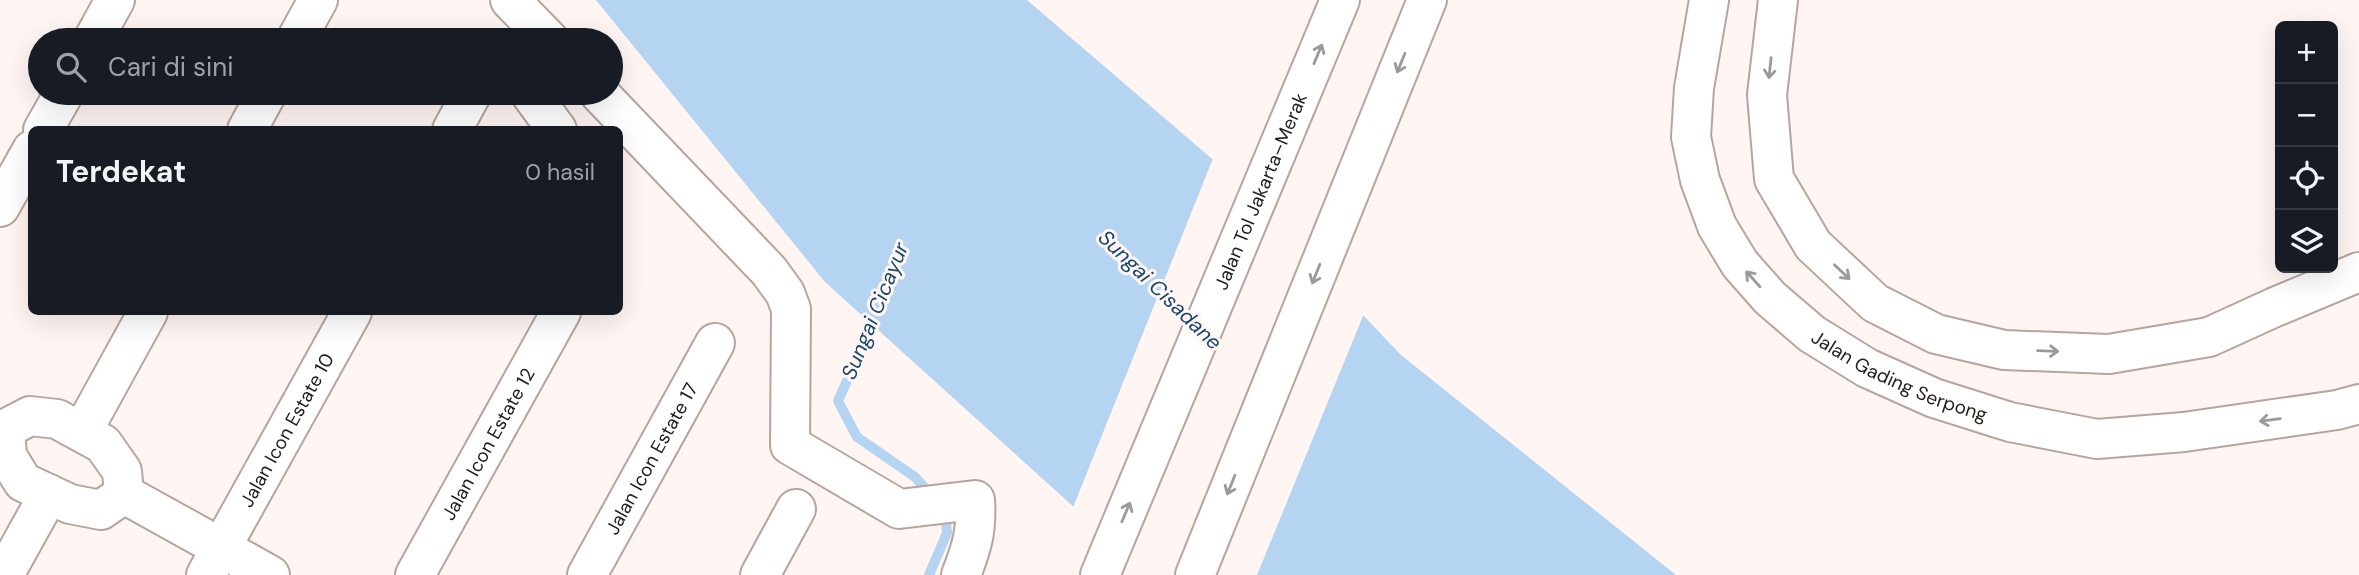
<!DOCTYPE html>
<html lang="id">
<head>
<meta charset="utf-8">
<style>
	:root { --surface:#171b24; --page:#20242c; --text:#f1f3f6; --muted:#9ea1a6; --line:#363941 }
	body { margin:0; font-family:"DM Sans",sans-serif; background:var(--page); color:var(--text) }
	.controls { position:absolute; right:21px; top:21px; display:grid; overflow:hidden; border-radius:10px; box-shadow:0 7px 28px #0002 }
	.controls button { width:63px; height:63px; display:grid; place-items:center; padding:0; border:0; border-bottom:2px solid var(--line); background:var(--surface); color:var(--text); font:35px sans-serif }
	.list { margin:0; padding:0; list-style:none }
	h2 { display:flex; justify-content:space-between; align-items:center; height:91px; margin:0; padding:0 28px; font-size:30px }
	h2 small { font-size:23px; font-weight:400; color:var(--muted) }
	.icon { flex:none; width:38px; height:38px; fill:none; stroke:currentColor; stroke-width:2; stroke-linecap:round; stroke-linejoin:round }
	.map { position:relative; flex:none; width:2359px; height:575px; overflow:hidden }
	.search { position:absolute; background:var(--surface); box-shadow:0 7px 28px #0002; left:28px; top:28px; width:595px; height:77px; display:flex; align-items:center; gap:18px; box-sizing:border-box; padding:0 24px; border-radius:38px; color:var(--muted); font-size:26px }
	.panel { position:absolute; background:var(--surface); box-shadow:0 7px 28px #0002; left:28px; top:126px; width:595px; height:189px; border-radius:10px }
	.map>svg:first-child { display:block }
</style>
</head>
<body>
<div class="map">
<svg width="2359" height="575" viewBox="0 0 2359 575">
	<rect width="100%" height="100%" fill="#fff6f3"/>
	<path fill="#b4d4f2" d="M596 0H1027L1225 170 1401 355 1676 575H1179L1086 518 825 282Z"/>
	<path fill="#fff6f3" d="M1214 156 1365 311 1257 575H1172L1084 521 1072 510Z"/>
	<g fill="none" stroke-linecap="round" stroke-linejoin="round">
		<g stroke="#b4d4f2" stroke-width="10">
			<path d="M877 312 838 401 857 437 915 477 932 496"/>
			<path d="M929 575 947 533 945 513"/>
		</g>
		<g stroke="#b8a49c" stroke-width="42">
			<g id="minor">
				<path d="M510 0 549 40"/>
				<path d="M93 40 115 0"/>
				<path d="M296 40 318 0"/>
				<path d="M530 93 557 130"/>
				<path d="M599 93 769 271 785 293 791 309 790 445 899 509 975 500C977 530 972 547 961 575"/>
				<path d="M43 130 64 93"/>
				<path d="M247 130 267 93"/>
				<path d="M452 130 472 93"/>
				<path d="M0 207 32 150"/>
				<path d="M30 416 57 419 103 444 122 471 124 494 101 510 70 504 23 482 7 456 5 429Z"/>
				<path d="M82 432 148 312"/>
				<path d="M124 494 270 575"/>
				<path d="M4 575 49 494"/>
				<path id="s1" d="M206 575 352 312"/>
				<path id="s2" d="M415 575 561 312"/>
				<path id="s3" d="M587 575 715 343"/>
				<path d="M760 575 796 509"/>
			</g>
		</g>
		<g stroke="#b8a49c" stroke-width="42">
			<g id="major">
				<path id="s4" d="M1709 0 1694 88 1691 137 1700 180 1717 226 1740 264 1770 298 1812 334 1867 368 1934 398 2010 422 2097 439 2184 432 2337 410 2359 404"/>
				<path d="M1778 0 1767 95 1774 179 1813 245 1875 303 1936 334 2004 350 2109 354 2209 337 2275 307 2359 272"/>
			</g>
		</g>
		<g stroke="#b8a49c" stroke-width="42">
			<g id="highway">
				<path id="s5" d="M1100 575 1340 0"/>
				<path d="M1195 575 1427 0"/>
			</g>
		</g>
		<use href="#minor" stroke="#fff" stroke-width="38"/>
		<use href="#major" stroke="#fff" stroke-width="38"/>
		<use href="#highway" stroke="#fff" stroke-width="38"/>
	</g>
	<defs><path id="oneway-shaft" d="M-6 0H5M1.5-3L5.5 0L1.5 3" fill="none" stroke-width="1.6" stroke-linecap="round" stroke-linejoin="round" transform="scale(1.75)"/></defs>
	<g stroke="#9c9998">
		<use href="#oneway-shaft" transform="translate(1318 54) rotate(-67)"/>
		<use href="#oneway-shaft" transform="translate(1401 63) rotate(112)"/>
		<use href="#oneway-shaft" transform="translate(1770 68) rotate(96)"/>
		<use href="#oneway-shaft" transform="translate(1842 272) rotate(43)"/>
		<use href="#oneway-shaft" transform="translate(1316 274) rotate(112)"/>
		<use href="#oneway-shaft" transform="translate(1753 279) rotate(-132)"/>
		<use href="#oneway-shaft" transform="translate(2048 351) rotate(2)"/>
		<use href="#oneway-shaft" transform="translate(2270 420) rotate(172)"/>
		<use href="#oneway-shaft" transform="translate(1231 485) rotate(112)"/>
		<use href="#oneway-shaft" transform="translate(1126 512) rotate(-67)"/>
	</g>
	<g text-anchor="middle" dominant-baseline="central" stroke-width="6" stroke-linejoin="round" paint-order="stroke">
		<g font-size="19" fill="#231c19" stroke="#fff6f3">
			<text stroke="none"><textPath href="#s5" startOffset="416">Jalan Tol Jakarta–Merak</textPath></text>
			<text stroke="none"><textPath href="#s4" startOffset="474">Jalan Gading Serpong</textPath></text>
			<text stroke="none"><textPath href="#s1" startOffset="166">Jalan Icon Estate 10</textPath></text>
			<text stroke="none"><textPath href="#s2" startOffset="150">Jalan Icon Estate 12</textPath></text>
			<text stroke="none"><textPath href="#s3" startOffset="133">Jalan Icon Estate 17</textPath></text>
		</g>
		<g font-size="21" font-style="italic" fill="#16476d" stroke="#fff6f3">
			<text transform="translate(1160 290) rotate(44)">Sungai Cisadane</text>
			<text transform="translate(875 311) rotate(-68)">Sungai Cicayur</text>
		</g>
	</g>
</svg>
<div class="controls">
<button>+</button>
<button>−</button>
<button><svg class="icon" aria-label="locate" viewBox="0 0 24 24"><circle cx="12" cy="12" r="6"/><path d="M12 2v4M12 18v4M2 12h4M18 12h4"/></svg></button>
<button><svg class="icon" aria-label="layers" viewBox="0 0 24 24"><path d="M12 4l9 5-9 5-9-5zM3 14l9 5 9-5"/></svg></button>
</div>
<div class="search"><svg class="icon" aria-label="search" viewBox="0 0 24 24"><circle cx="10" cy="10" r="6"/><path d="M15 15l6 6"/></svg>Cari di sini</div>
<section class="panel">
<h2>Terdekat<small>0 hasil</small></h2>
<ul class="list">
</ul>
</section>
</div>
</body>
</html>
